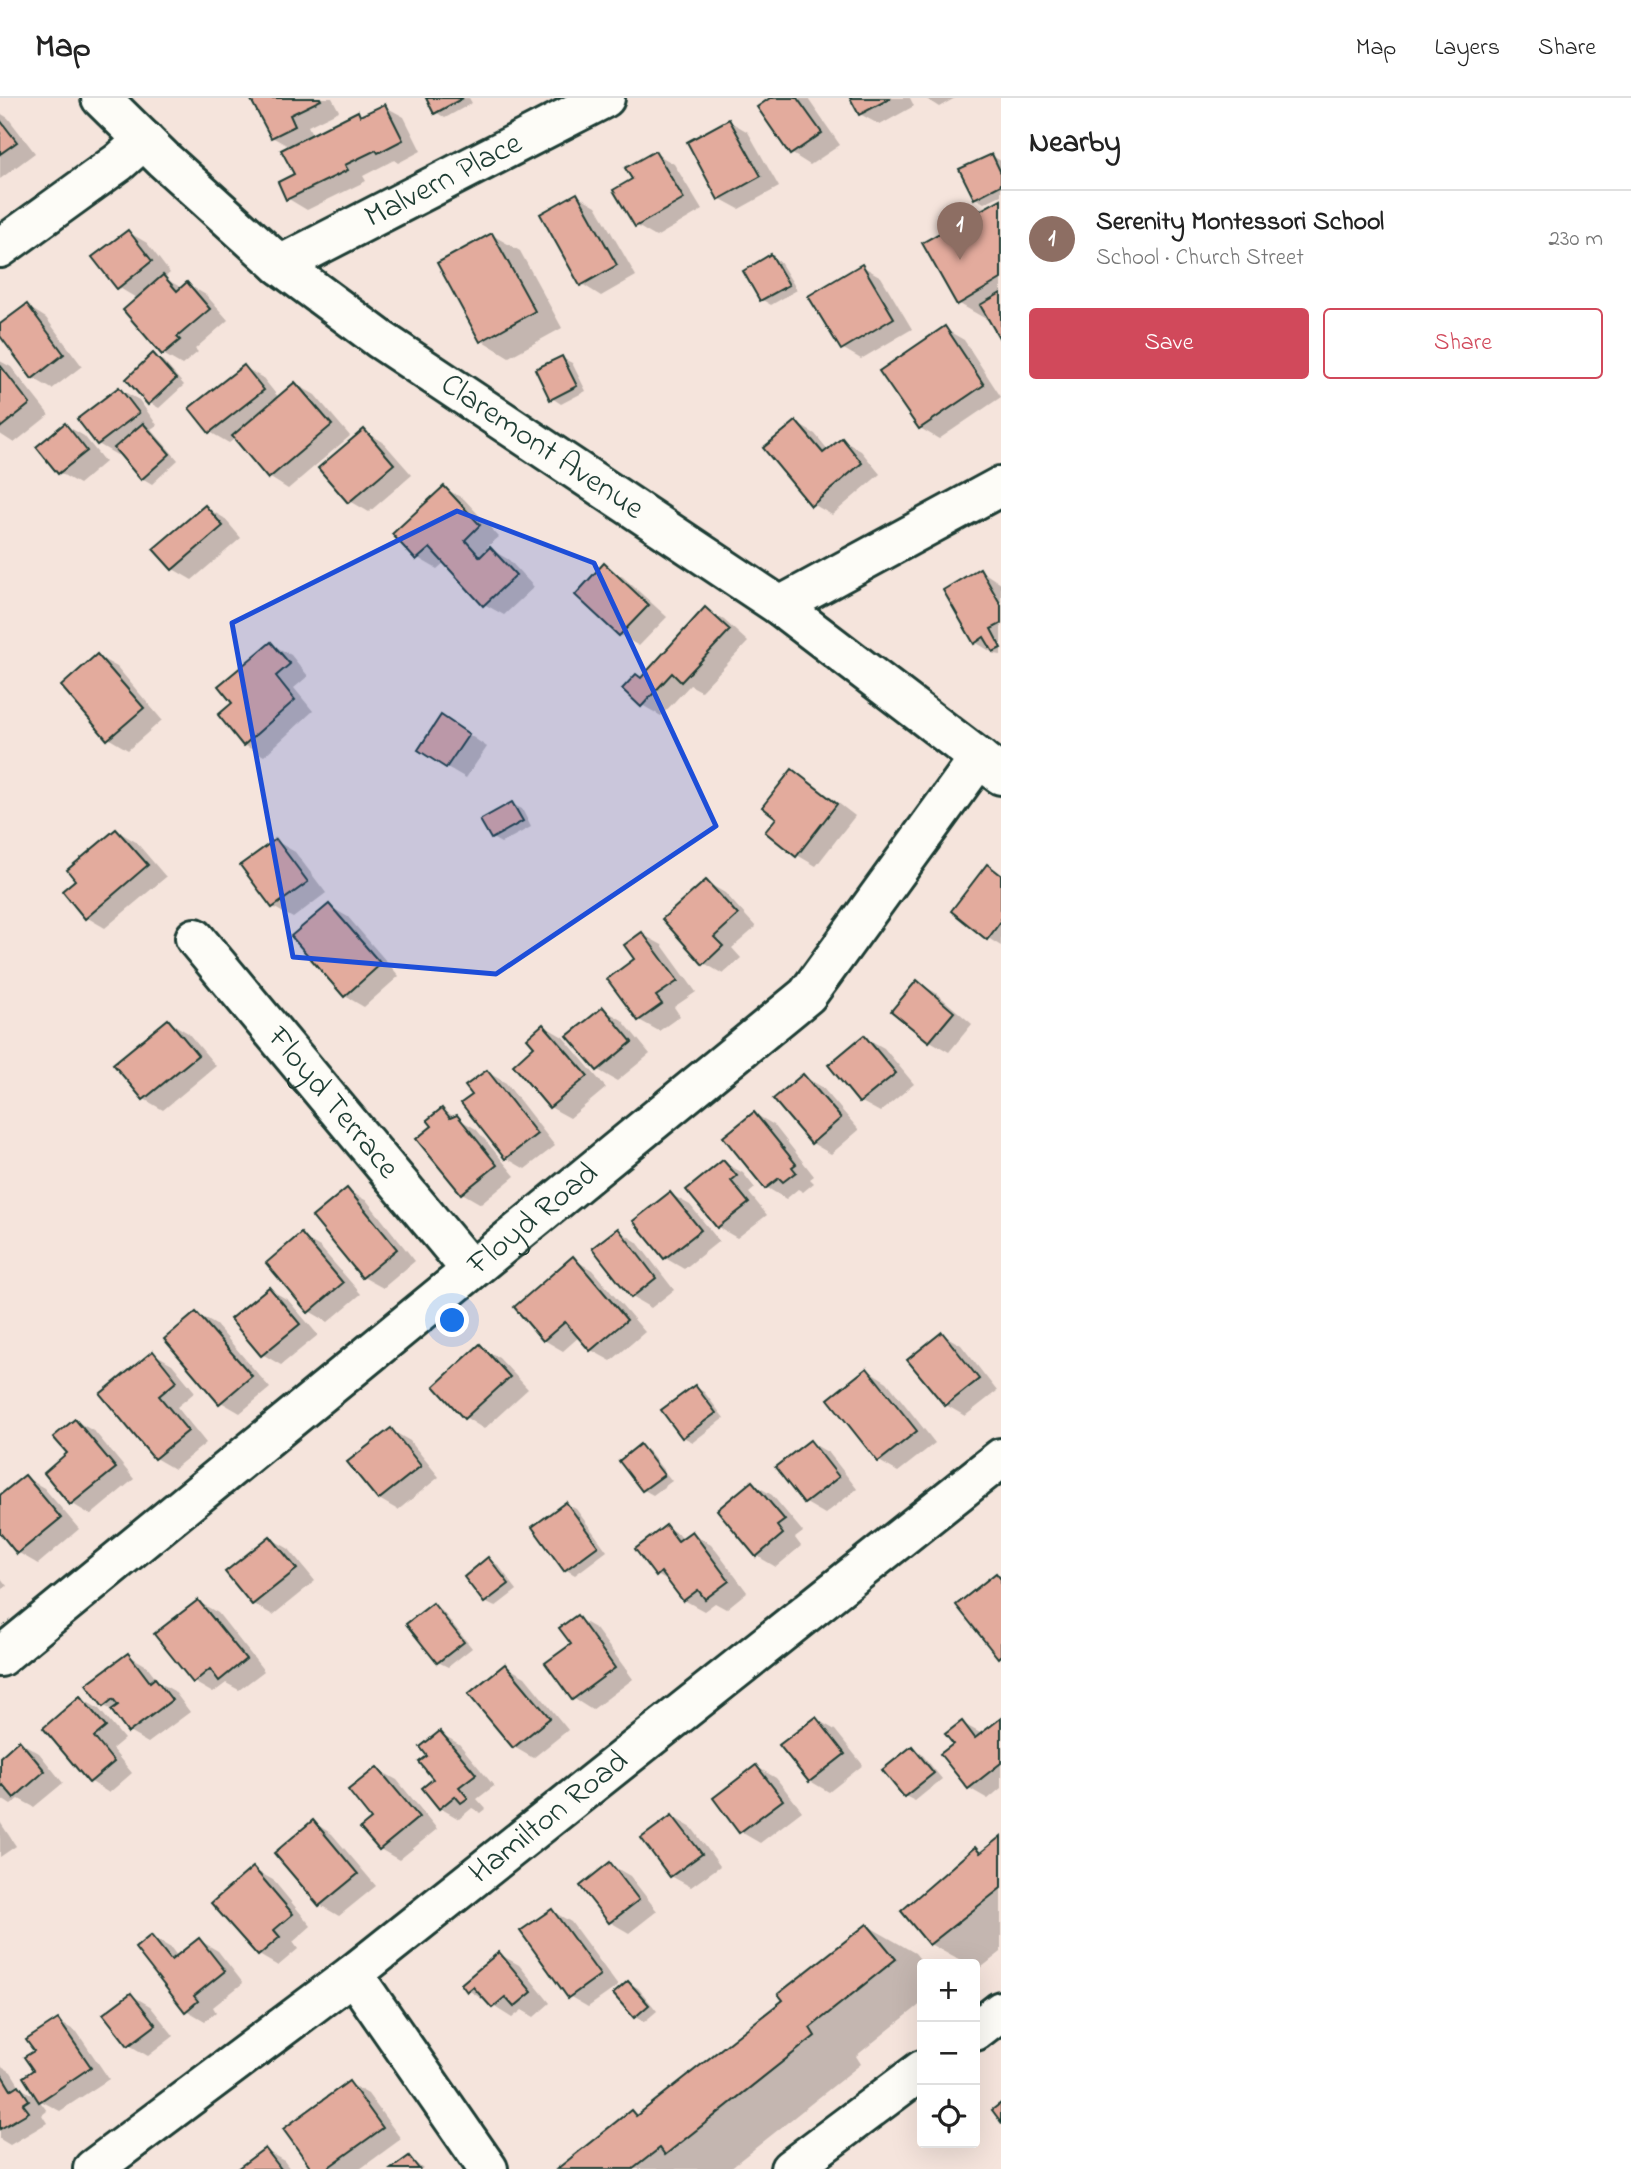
<!DOCTYPE html>
<html lang="en">
<head>
<meta charset="utf-8">
<style>
	:root { --surface:#fff; --page:#f6f6f6; --text:#222; --muted:#767676; --line:#e0e0e0; --accent:#d1495b }
	body { margin:0; font-family:"Indie Flower",sans-serif; background:var(--page); color:var(--text) }
	.controls { position:absolute; right:21px; bottom:21px; display:grid; overflow:hidden; border-radius:7px; box-shadow:0 7px 28px #0002 }
	.controls button { width:63px; height:63px; display:grid; place-items:center; padding:0; border:0; border-bottom:2px solid var(--line); background:var(--surface); color:var(--text); font:35px sans-serif }
	.you { position:absolute; left:453px; top:1223px; width:24px; height:24px; margin:-18px; border:5px solid #fff; border-radius:50%; background:#1a73e8; box-shadow:0 0 0 10px #1a73e833 }
	.badge { display:grid; place-items:center; width:46px; height:46px; border-radius:50%; background:var(--accent); color:#fff; font-size:23px; font-weight:700 }
	.pin { position:absolute; translate:-50% -58px; filter:drop-shadow(0 2px 4px #0008) }
	.pin::after { content:''; position:absolute; top:37px; width:24px; height:21px; background:inherit; clip-path:polygon(0 0,100% 0,50% 100%) }
	.list { margin:0; padding:0; list-style:none }
	h2 { display:flex; justify-content:space-between; align-items:center; height:91px; margin:0; padding:0 28px; font-size:30px }
	h2 small { font-size:23px; font-weight:400; color:var(--muted) }
	.list li { display:grid; grid-template-columns:46px 1fr auto; gap:21px; align-items:center; box-sizing:border-box; height:98px; padding:0 28px; border-top:2px solid var(--line) }
	.list b { display:block; font-size:26px; white-space:nowrap }
	.list p { margin:0; font-size:23px; white-space:nowrap; color:var(--muted) }
	.list em { font-size:23px; font-style:normal; color:var(--muted) }
	.actions { display:flex; gap:14px; padding:21px 28px }
	.actions a { flex:1; padding:16px 0; border:2px solid var(--accent); border-radius:7px; text-align:center; font-size:24px; color:var(--accent) }
	.actions .main { background:var(--accent); color:#fff }
	.icon { flex:none; width:38px; height:38px; fill:none; stroke:currentColor; stroke-width:2; stroke-linecap:round; stroke-linejoin:round }
	.map { position:relative; flex:none; width:1001px; height:2071px; overflow:hidden }
	header { display:flex; align-items:center; gap:42px; box-sizing:border-box; height:98px; padding:0 35px; background:var(--surface); border-bottom:2px solid var(--line) }
	header strong { font-size:33px }
	nav { display:flex; gap:38px; margin-inline-start:auto; font-size:24px }
	main { display:flex }
	aside { flex:1; background:var(--surface) }
	.map>svg:first-child { display:block }
</style>
</head>
<body>
<header>
<strong>Map</strong>
<nav><a>Map</a><a>Layers</a><a>Share</a></nav>
</header>
<main>
<div class="map">
<svg width="1001" height="2071" viewBox="0 0 1001 2071">
	<rect width="100%" height="100%" fill="#f5e4dc"/>
	<filter id="ink" filterUnits="userSpaceOnUse"><feTurbulence type="fractalNoise" baseFrequency=".0143" numOctaves="2"/><feDisplacementMap in="SourceGraphic" scale="14" xChannelSelector="R" yChannelSelector="G"/><feConvolveMatrix kernelMatrix="1 2 1 2 8 2 1 2 1" color-interpolation-filters="sRGB"/></filter>
	<g filter="url(#ink)">
		<g fill="#0003">
			<path d="M252 0H332L339 13 308 28 313 38 357 15 363 18 384 8 404 19 421 53 398 65 394 62 363 78 366 83 307 112 287 100 296 76 290 49 272 39Z"/>
			<path d="M428 0H469L472 5 445 20 436 14Z"/>
			<path d="M773 0 808 1 840 47 810 67 791 55Z"/>
			<path d="M852 0H910L914 8 880 27 860 16Z"/>
			<path d="M925 0H955L939 9Z"/>
			<path d="M0 15 8 20 35 55 0 81Z"/>
			<path d="M729 23 748 34 779 89 739 111 719 100Z"/>
			<path d="M655 55 674 66 702 112 656 139 637 128Z"/>
			<path d="M992 58 1001 63V97L984 105 975 100Z"/>
			<path d="M577 97 596 108 636 178 601 198 582 186Z"/>
			<path d="M1001 103V240L993 225 958 205Z"/>
			<path d="M128 134 147 145 170 175 164 180 182 190 187 186 206 197 228 222 195 251 198 254 182 267 163 256 138 201 118 189Z"/>
			<path d="M492 137 520 153 562 230 509 259 481 242Z"/>
			<path d="M771 158 780 164 797 192 771 207 761 201Z"/>
			<path d="M862 168 881 179 912 231 861 261 842 250Z"/>
			<path d="M27 208 46 220 82 268 52 291 33 280 0 236V229Z"/>
			<path d="M945 231 964 242 1001 299 939 341 920 330Z"/>
			<path d="M154 258 163 263 184 287 159 310 150 305Z"/>
			<path d="M562 260 572 265 586 293 561 306 552 300Z"/>
			<path d="M0 263 11 269 49 317 14 345 0 336Z"/>
			<path d="M244 269 263 280 279 300 296 286 315 297 350 338 288 391 269 379 236 340 229 345 210 334Z"/>
			<path d="M119 291 139 302 157 327 151 331 178 362 152 386 142 380 120 355 117 357 98 346Z"/>
			<path d="M796 325 815 336 829 353 842 342 861 353 880 376 832 417 813 406Z"/>
			<path d="M65 327 84 338 105 364 79 386 60 375 38 349Z"/>
			<path d="M364 333 383 344 412 377 369 414 350 403Z"/>
			<path d="M444 390 464 401 499 439 487 449 509 462 534 489 504 517 484 506 445 464 437 471 418 460Z"/>
			<path d="M205 409 224 420 241 440 192 482 173 471Z"/>
			<path d="M604 468 623 479 667 519 639 548 620 537Z"/>
			<path d="M980 472 1001 486V557L995 556 975 544Z"/>
			<path d="M705 511 724 522 748 544 701 593 690 587 661 618 642 607V581Z"/>
			<path d="M271 546 291 557 308 578 294 590 313 613 264 658 244 647 220 617 234 606Z"/>
			<path d="M97 558 117 569 162 622 128 652 108 640Z"/>
			<path d="M461 631 487 649 466 680 447 669Z"/>
			<path d="M792 673 811 684 855 718 816 768 797 757Z"/>
			<path d="M512 706 522 711 531 729 501 745 492 740Z"/>
			<path d="M117 733 136 744 166 779 105 830 86 819 78 782Z"/>
			<path d="M276 743 295 754 326 795 293 820 273 809Z"/>
			<path d="M987 768 1001 776V848L988 840Z"/>
			<path d="M706 784 725 795 756 829 732 850 741 860 723 876 704 865Z"/>
			<path d="M329 808 348 819 399 878 364 909 345 898Z"/>
			<path d="M642 836 662 847 696 894 674 909 680 918 659 933 639 922 609 881 637 862Z"/>
			<path d="M917 884 936 895 972 926 949 954 930 943Z"/>
			<path d="M603 911 622 922 650 956 617 983 598 972Z"/>
			<path d="M168 923 188 935 216 968 163 1012 144 1001Z"/>
			<path d="M544 928 563 939 606 990 570 1020 550 1009 515 967 537 949Z"/>
			<path d="M864 939 884 950 914 986 880 1014 860 1003Z"/>
			<path d="M487 974 506 985 555 1048 525 1071 506 1060 475 997Z"/>
			<path d="M803 978 822 989 859 1032 831 1056 812 1045Z"/>
			<path d="M443 1012 476 1031 515 1078 481 1106 462 1095Z"/>
			<path d="M755 1016 774 1027 814 1078 810 1081 814 1085 803 1094 798 1091 786 1101 766 1089Z"/>
			<path d="M723 1064 743 1075 755 1090 749 1095 767 1117 737 1140 718 1129Z"/>
			<path d="M347 1092 367 1103 415 1163 383 1190 363 1179Z"/>
			<path d="M670 1096 690 1107 719 1143 684 1171 665 1160Z"/>
			<path d="M618 1132 637 1144 674 1192 651 1210 632 1199Z"/>
			<path d="M301 1138 320 1149 361 1196 328 1224 309 1213Z"/>
			<path d="M573 1161 592 1172 645 1234 611 1263 591 1252 580 1238 563 1253 544 1242Z"/>
			<path d="M269 1191 288 1202 318 1237 281 1267 262 1256Z"/>
			<path d="M197 1216 216 1227 270 1290 240 1315 221 1304Z"/>
			<path d="M942 1236 961 1247 997 1293 965 1318 946 1307Z"/>
			<path d="M480 1249 499 1260 528 1291 484 1331 465 1319Z"/>
			<path d="M153 1255 172 1266 195 1294 177 1309 206 1345 174 1371 155 1360Z"/>
			<path d="M868 1272 887 1284 935 1345 898 1374 879 1363Z"/>
			<path d="M695 1289 704 1294 724 1320 693 1344 683 1339Z"/>
			<path d="M76 1323 95 1334 134 1381 91 1417 71 1405 70 1356Z"/>
			<path d="M391 1332 410 1343 439 1379 398 1412 379 1401Z"/>
			<path d="M810 1344 829 1355 857 1391 825 1416 806 1405 777 1370Z"/>
			<path d="M640 1348 649 1354 672 1383 653 1397 644 1392 622 1363Z"/>
			<path d="M25 1379 44 1390 79 1431 38 1466 19 1455 0 1432V1400Z"/>
			<path d="M753 1386 772 1397 803 1434 795 1440 801 1448 776 1469 757 1458Z"/>
			<path d="M566 1406 576 1411 607 1453 575 1477 565 1471Z"/>
			<path d="M666 1429 685 1440 692 1435 711 1446 747 1494 726 1511 715 1505 704 1513 684 1502 673 1486 657 1477Z"/>
			<path d="M270 1440 289 1451 315 1483 273 1517 253 1506 228 1474Z"/>
			<path d="M488 1461 498 1467 517 1492 495 1509 485 1504 466 1479Z"/>
			<path d="M0 1479 7 1488 0 1493Z"/>
			<path d="M199 1504 218 1515 264 1573 239 1592 226 1585 213 1595 194 1584Z"/>
			<path d="M433 1507 442 1513 472 1550 448 1569 438 1564Z"/>
			<path d="M577 1520 596 1531 633 1581 592 1612 573 1600V1546Z"/>
			<path d="M128 1557 147 1568 160 1585 174 1593 190 1614 148 1645 129 1634 114 1613 104 1608Z"/>
			<path d="M505 1568 525 1579 568 1632 533 1660 514 1649 471 1596Z"/>
			<path d="M80 1600 99 1611 124 1641 112 1651 132 1675 109 1695 90 1683Z"/>
			<path d="M816 1621 835 1632 863 1667 829 1694 810 1683Z"/>
			<path d="M1001 1622V1690L988 1701 969 1690 955 1647 962 1625 982 1636Z"/>
			<path d="M440 1635 459 1646 494 1688 477 1701 486 1711 481 1715 472 1710 459 1721 440 1710 430 1658Z"/>
			<path d="M20 1644 39 1655 63 1685 34 1709 19 1701 11 1707 0 1700V1661Z"/>
			<path d="M912 1650 921 1655 942 1681 915 1703 905 1698Z"/>
			<path d="M757 1669 776 1680 802 1713 760 1745 741 1734Z"/>
			<path d="M377 1671 397 1682 437 1731 399 1762 380 1751 374 1721Z"/>
			<path d="M673 1719 692 1730 720 1768 691 1789 671 1778 643 1740Z"/>
			<path d="M0 1724 16 1748 0 1759Z"/>
			<path d="M313 1724 332 1736 376 1788 339 1818 320 1807Z"/>
			<path d="M1001 1740V1854L977 1873 975 1872V1866H966L930 1846 975 1751 982 1755Z"/>
			<path d="M611 1767 630 1778 657 1813 629 1835 610 1824Z"/>
			<path d="M253 1771 273 1782 311 1828 293 1844 298 1851 278 1868 259 1857Z"/>
			<path d="M552 1813 571 1824 618 1888 588 1909 569 1898Z"/>
			<path d="M868 1828 915 1855 924 1866H922V1905L856 1958 861 1966 729 2071H560L631 2015 638 2018 786 1902Z"/>
			<path d="M152 1839 171 1850 178 1859 199 1842 218 1853 243 1885 213 1909 216 1914 205 1923 186 1912Z"/>
			<path d="M499 1856 519 1867 550 1905 534 1919 522 1912 512 1920 468 1892Z"/>
			<path d="M628 1885 638 1890 657 1913 644 1924 635 1919Z"/>
			<path d="M131 1897 150 1908 174 1938 148 1958 129 1947Z"/>
			<path d="M58 1923 77 1934 109 1981 60 2013 39 2002 47 2013 42 2017 47 2025 10 2047 0 2041V1967L11 1974 21 1990 39 2001 36 1973V1954Z"/>
			<path d="M349 1985 368 1996 401 2041 360 2071H314Z"/>
			<path d="M265 2052 284 2063 290 2071H240Z"/>
			<path d="M409 2060 423 2071H394Z"/>
		</g>
		<g fill="#e3ab9d" stroke="#1f3d34" stroke-width="2">
			<path d="M250 0H320L321 2 290 17 295 28 271 40Z"/>
			<path d="M426 0H463L434 16Z"/>
			<path d="M770 0H797L822 35 790 57 757 9Z"/>
			<path d="M850 0H891L859 17Z"/>
			<path d="M385 6 403 42 378 55 376 52 345 67 348 72 286 102 278 84 294 76 281 52 358 13 360 18Z"/>
			<path d="M729 21 761 78 718 102 687 44Z"/>
			<path d="M0 22 17 44 0 56Z"/>
			<path d="M655 53 684 101 635 129 613 92 632 81 625 70Z"/>
			<path d="M992 56 1001 75V87L974 101 959 71Z"/>
			<path d="M577 95 617 167 580 188 540 116Z"/>
			<path d="M1001 101V181L957 207 922 145Z"/>
			<path d="M128 132 152 163 117 191 92 159Z"/>
			<path d="M492 135 535 213 480 244 437 165Z"/>
			<path d="M771 156 789 187 760 203 743 173Z"/>
			<path d="M862 166 894 220 841 252 808 198Z"/>
			<path d="M163 177 177 193 187 184 210 211 177 239 180 242 162 257 123 212Z"/>
			<path d="M1001 195V243L980 207Z"/>
			<path d="M27 206 64 256 32 281 0 238V226Z"/>
			<path d="M945 228 984 287 919 331 879 273Z"/>
			<path d="M153 255 176 281 148 307 126 281Z"/>
			<path d="M562 258 577 288 550 302 535 271Z"/>
			<path d="M0 267 30 306 0 330Z"/>
			<path d="M244 267 264 292 209 335 189 310Z"/>
			<path d="M295 284 332 327 268 381 232 338Z"/>
			<path d="M119 289 139 315 97 347 77 321Z"/>
			<path d="M796 323 823 355 842 340 862 365 811 408 763 350Z"/>
			<path d="M65 325 87 353 58 376 36 349Z"/>
			<path d="M143 325 170 356 141 382 114 350Z"/>
			<path d="M364 331 394 366 348 405 318 370Z"/>
			<path d="M444 388 480 427 465 442 480 459 490 449 516 477 483 508 430 450 416 462 392 436Z"/>
			<path d="M205 407 223 428 172 472 153 451Z"/>
			<path d="M604 465 649 507 619 538 575 497Z"/>
			<path d="M980 470 1001 507V526L991 531 1001 550 993 554 984 539 974 546 943 492Z"/>
			<path d="M705 509 730 532 681 584 672 575 641 609 622 591 636 576 641 580Z"/>
			<path d="M271 544 290 566 276 578 295 602 243 648 218 617 232 605 218 588Z"/>
			<path d="M97 556 144 610 107 642 61 588Z"/>
			<path d="M441 617 469 636 446 670 418 652Z"/>
			<path d="M792 671 837 706 796 759 765 734 776 720 762 709Z"/>
			<path d="M512 704 523 723 491 741 480 722Z"/>
			<path d="M116 731 148 767 85 821 62 793 75 782 67 772Z"/>
			<path d="M276 741 308 784 272 810 240 767Z"/>
			<path d="M987 766 1001 777V823L987 842 951 813Z"/>
			<path d="M706 782 738 817 714 839 723 848 703 867 662 821Z"/>
			<path d="M329 806 381 866 344 899 291 838Z"/>
			<path d="M642 834 678 883 656 898 662 906 638 923 607 881 634 861 624 847Z"/>
			<path d="M917 882 954 914 929 944 891 913Z"/>
			<path d="M603 909 632 944 597 973 567 938Z"/>
			<path d="M168 921 198 957 143 1002 113 966Z"/>
			<path d="M543 926 588 978 549 1010 513 967 534 948 527 940Z"/>
			<path d="M864 937 896 975 859 1005 828 967Z"/>
			<path d="M487 972 537 1036 505 1061 461 1005 472 997 465 988Z"/>
			<path d="M803 976 841 1020 811 1046 773 1001Z"/>
			<path d="M442 1010 450 1020 457 1017 497 1067 461 1096 416 1041 432 1028 427 1022Z"/>
			<path d="M754 1014 796 1066 792 1069 796 1074 783 1084 779 1080 765 1091 723 1039Z"/>
			<path d="M723 1062 737 1078 731 1083 749 1105 717 1130 686 1092Z"/>
			<path d="M347 1090 397 1151 362 1180 312 1119Z"/>
			<path d="M670 1094 701 1132 664 1161 633 1123Z"/>
			<path d="M618 1130 656 1180 631 1200 592 1150Z"/>
			<path d="M301 1135 343 1185 308 1215 266 1165Z"/>
			<path d="M573 1158 627 1222 590 1253 565 1224 543 1243 514 1209Z"/>
			<path d="M269 1189 300 1226 261 1258 230 1221Z"/>
			<path d="M196 1214 252 1278 219 1306 164 1241Z"/>
			<path d="M942 1234 979 1281 945 1308 907 1262Z"/>
			<path d="M480 1246 510 1279 464 1321 434 1288Z"/>
			<path d="M153 1253 177 1283 159 1298 188 1333 154 1361 100 1296Z"/>
			<path d="M867 1270 917 1333 878 1364 828 1301Z"/>
			<path d="M695 1287 716 1315 682 1340 661 1312Z"/>
			<path d="M75 1321 116 1370 70 1407 44 1375 67 1355 53 1339Z"/>
			<path d="M391 1330 421 1368 378 1402 347 1364Z"/>
			<path d="M810 1342 839 1379 804 1406 775 1369Z"/>
			<path d="M640 1346 664 1377 642 1393 619 1363Z"/>
			<path d="M25 1377 61 1420 17 1456 0 1435V1397Z"/>
			<path d="M752 1383 785 1422 777 1428 783 1436 756 1459 717 1412Z"/>
			<path d="M566 1404 598 1448 564 1473 532 1429Z"/>
			<path d="M666 1427 678 1443 692 1433 729 1483 705 1501 698 1492 683 1503 661 1474 656 1479 635 1451Z"/>
			<path d="M270 1438 297 1471 252 1507 225 1474Z"/>
			<path d="M488 1459 509 1486 484 1505 464 1479Z"/>
			<path d="M996 1475 1001 1481V1557L998 1560 956 1507Z"/>
			<path d="M198 1502 246 1561 219 1583 210 1571 193 1585 154 1536Z"/>
			<path d="M433 1505 464 1544 437 1565 406 1526Z"/>
			<path d="M577 1517 615 1570 572 1602 545 1565 571 1546 559 1530Z"/>
			<path d="M128 1555 150 1584 155 1580 172 1602 128 1635 111 1612 118 1607 113 1601 103 1609 86 1586Z"/>
			<path d="M505 1566 550 1620 513 1650 468 1596Z"/>
			<path d="M80 1598 106 1629 94 1639 114 1664 89 1685 43 1630Z"/>
			<path d="M816 1619 845 1656 809 1684 779 1647Z"/>
			<path d="M1001 1620V1665L968 1691 940 1656 953 1646 945 1636 962 1623 975 1640Z"/>
			<path d="M440 1633 476 1676 459 1689 468 1700 461 1705 455 1698 439 1711 422 1690 433 1681 419 1664 427 1658 420 1649Z"/>
			<path d="M19 1642 45 1673 14 1700 3 1687 0 1690V1659Z"/>
			<path d="M912 1648 934 1675 904 1699 882 1672Z"/>
			<path d="M756 1667 783 1702 739 1735 713 1700Z"/>
			<path d="M377 1669 419 1719 379 1752 360 1730 371 1721 348 1692Z"/>
			<path d="M672 1717 702 1756 670 1779 641 1740Z"/>
			<path d="M313 1722 358 1776 319 1808 274 1755Z"/>
			<path d="M1001 1738V1790L929 1847 901 1813 975 1749 980 1755Z"/>
			<path d="M610 1764 639 1802 609 1825 580 1788Z"/>
			<path d="M253 1769 293 1816 274 1832 280 1839 258 1858 211 1805Z"/>
			<path d="M552 1811 600 1877 568 1900 520 1833Z"/>
			<path d="M867 1826 896 1861 810 1930 815 1938 665 2057 660 2050 633 2071H557L631 2012 636 2018 783 1902 778 1896Z"/>
			<path d="M151 1837 171 1862 199 1840 225 1873 194 1898 198 1903 185 1914 135 1850Z"/>
			<path d="M499 1854 532 1894 514 1909 505 1899 492 1910 473 1889 467 1894 461 1886Z"/>
			<path d="M628 1883 649 1907 634 1920 613 1896Z"/>
			<path d="M131 1895 156 1927 128 1948 103 1916Z"/>
			<path d="M58 1921 91 1969 39 2004 23 1979 33 1972 24 1959 34 1953 26 1942Z"/>
			<path d="M0 1974 11 1992 19 1987 29 2002 23 2006 29 2014 0 2031Z"/>
			<path d="M349 1983 383 2030 326 2071H312L283 2031Z"/>
			<path d="M1001 2005V2024L992 2012Z"/>
			<path d="M265 2050 281 2071H237Z"/>
			<path d="M409 2058 419 2071H391Z"/>
		</g>
		<g fill="none" stroke-linecap="round" stroke-linejoin="round">
			<g stroke="#1f3d34" stroke-width="44">
				<g id="minor">
					<path id="s1" d="M101 0 164 62 280 167 381 242 780 508 1001 677"/>
					<path d="M0 150 119 64 144 42"/>
					<path id="s2" d="M280 167 605 0"/>
					<path d="M780 508 1001 388"/>
					<path id="s3" d="M195 840 471 1172"/>
					<path id="s4" d="M0 1559 807 897 979 660"/>
					<path d="M353 1876 488 2071"/>
					<path d="M975 1933 1001 1913"/>
					<path id="s5" d="M93 2071 353 1876 1001 1360"/>
					<path d="M790 2071 922 1972"/>
				</g>
			</g>
			<use href="#minor" stroke="#fdfcf7" stroke-width="38"/>
		</g>
	</g>
	<path fill="#1d4ed8" fill-opacity="0.2" stroke="#1d4ed8" stroke-width="5" stroke-linejoin="round" d="M457 413 594 465 716 728 496 876 293 859 232 525Z"/>
	<g text-anchor="middle" dominant-baseline="central" stroke-width="5" stroke-linejoin="round" paint-order="stroke">
		<g font-size="32" fill="#1f3d34" stroke="#fdfcf7">
			<text stroke="none"><textPath href="#s2" startOffset="184">Malvern Place</textPath></text>
			<text stroke="none"><textPath href="#s1" startOffset="564">Claremont Avenue</textPath></text>
			<text stroke="none"><textPath href="#s3" startOffset="215">Floyd Terrace</textPath></text>
			<text stroke="none"><textPath href="#s4" startOffset="690">Floyd Road</textPath></text>
			<text stroke="none"><textPath href="#s5" startOffset="576">Hamilton Road</textPath></text>
		</g>
	</g>
</svg>
<div class="controls">
<button>+</button>
<button>−</button>
<button><svg class="icon" aria-label="locate" viewBox="0 0 24 24"><circle cx="12" cy="12" r="6"/><path d="M12 2v4M12 18v4M2 12h4M18 12h4"/></svg></button>
</div>
<div class="you"></div>
<div class="pin badge" style="left:960px;top:162px;background:#8d6e63">1</div>
</div>
<aside>
<h2>Nearby<small></small></h2>
<ul class="list">
<li><span class="badge" style="background:#8d6e63">1</span><div><b>Serenity Montessori School</b><p>School · Church Street</p></div><em>230 m</em></li>
</ul>
<div class="actions"><a class="main">Save</a><a>Share</a></div>
</aside>
</main>
</body>
</html>
